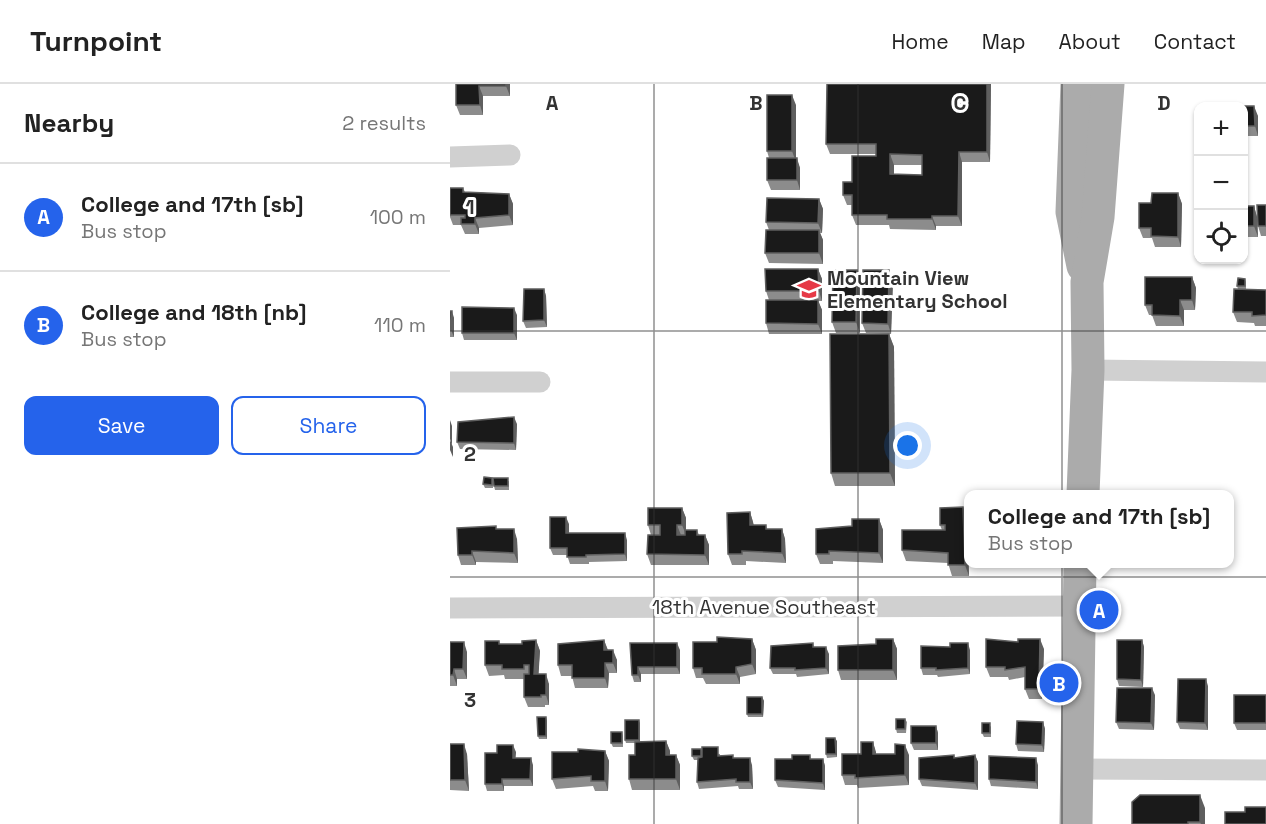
<!DOCTYPE html>
<html lang="en">
<head>
<meta charset="utf-8">
<style>
	:root { --surface:#fff; --page:#f6f6f6; --text:#222; --muted:#767676; --line:#e0e0e0; --accent:#2563eb }
	body { margin:0; font-family:"Space Grotesk",sans-serif; background:var(--page); color:var(--text) }
	.controls { position:absolute; right:18px; top:18px; display:grid; overflow:hidden; border-radius:12px; box-shadow:0 2px 4px #0004 }
	.controls button { width:54px; height:54px; display:grid; place-items:center; padding:0; border:0; border-bottom:2px solid var(--line); background:var(--surface); color:var(--text); font:30px sans-serif }
	.you { position:absolute; left:458px; top:362px; width:21px; height:21px; margin:-15px; border:4px solid #fff; border-radius:50%; background:#1a73e8; box-shadow:0 0 0 9px #1a73e833 }
	.badge { display:grid; place-items:center; width:39px; height:39px; border-radius:50%; background:var(--accent); color:#fff; font-size:20px; font-weight:700 }
	.pin { position:absolute; translate:-50% -50%; border:3px solid #fff; box-shadow:0 2px 6px #0006 }
	.popup { position:absolute; left:514px; top:406px; width:270px; height:78px; box-sizing:border-box; display:grid; place-content:center; border-radius:12px; background:var(--surface); filter:drop-shadow(0 2px 4px #0005); font-size:20px; white-space:nowrap; color:var(--muted) }
	.popup b { font-size:22px; color:var(--text) }
	.popup::after { content:''; position:absolute; left:50%; top:100%; margin-left:-12px; border:12px solid transparent; border-top-color:var(--surface) }
	.list { margin:0; padding:0; list-style:none }
	h2 { display:flex; justify-content:space-between; align-items:center; height:78px; margin:0; padding:0 24px; font-size:26px }
	h2 small { font-size:20px; font-weight:400; color:var(--muted) }
	.list li { display:grid; grid-template-columns:39px 1fr auto; gap:18px; align-items:center; box-sizing:border-box; height:108px; padding:0 24px; border-top:2px solid var(--line) }
	.list b { display:block; font-size:22px; white-space:nowrap }
	.list p { margin:0; font-size:20px; white-space:nowrap; color:var(--muted) }
	.list em { font-size:20px; font-style:normal; color:var(--muted) }
	.actions { display:flex; gap:12px; padding:18px 24px }
	.actions a { flex:1; padding:14px 0; border:2px solid var(--accent); border-radius:12px; text-align:center; font-size:21px; color:var(--accent) }
	.actions .main { background:var(--accent); color:#fff }
	.icon { flex:none; width:33px; height:33px; fill:none; stroke:currentColor; stroke-width:2; stroke-linecap:round; stroke-linejoin:round }
	.map { position:relative; flex:none; width:816px; height:740px; overflow:hidden }
	header { display:flex; align-items:center; gap:36px; box-sizing:border-box; height:84px; padding:0 30px; background:var(--surface); border-bottom:2px solid var(--line) }
	header strong { font-size:28px }
	nav { display:flex; gap:33px; margin-inline-start:auto; font-size:21px }
	main { display:flex }
	aside { flex:1; background:var(--surface) }
	.map>svg:first-child { display:block }
</style>
</head>
<body>
<header>
<strong>Turnpoint</strong>
<nav><a>Home</a><a>Map</a><a>About</a><a>Contact</a></nav>
</header>
<main>
<aside>
<h2>Nearby<small>2 results</small></h2>
<ul class="list">
<li><span class="badge">A</span><div><b>College and 17th [sb]</b><p>Bus stop</p></div><em>100 m</em></li>
<li><span class="badge">B</span><div><b>College and 18th [nb]</b><p>Bus stop</p></div><em>110 m</em></li>
</ul>
<div class="actions"><a class="main">Save</a><a>Share</a></div>
</aside>
<div class="map">
<svg width="816" height="740" viewBox="0 0 816 740">
	<rect width="100%" height="100%" fill="#fff"/>
	<g fill="none" stroke-linecap="round" stroke-linejoin="round">
		<g stroke="#d0d0d0" stroke-width="21">
			<path d="M0 73 60 71"/>
			<path d="M638 286 816 288"/>
			<path d="M0 298H90"/>
			<path d="M0 524 628 522"/>
			<path d="M626 685 816 686"/>
		</g>
		<g stroke="#ababab" stroke-width="33">
			<path d="M627 0 622 128 633 182"/>
			<path d="M633 410 638 286 637 198 648 133 658 0"/>
			<path d="M626 740 630 480"/>
		</g>
	</g>
	<g fill="#8c8c8c" fill-rule="evenodd">
		<path d="M6 0H60V12H33V31H10L6 21Z"/>
		<path d="M377 0H541L540 78H512V142H486V146L440 145 439 141H406L402 131V121H397L393 111 402 98 426 72V70H380L376 60ZM444 81H472V91L444 90Z"/>
		<path d="M346 21V74L350 84V106H321L317 96 319 74 317 67Z"/>
		<path d="M794 22 808 32V52H797L798 65 795 68 794 67Z"/>
		<path d="M0 104H13L15 108 59 110 63 120V141L29 144V150H15L11 141H3L0 133Z"/>
		<path d="M728 109 732 120 731 163H705L702 154H693L689 144Z"/>
		<path d="M794 113 796 122H804L807 133 808 153H794Z"/>
		<path d="M369 115 373 125 372 149H370L373 156V180L319 179 315 169 319 146 316 138Z"/>
		<path d="M816 121V152H811L808 142Z"/>
		<path d="M368 185 372 195V217H368L372 226V250H319L316 239 319 216 316 207Z"/>
		<path d="M407 186 410 196V249H386L382 238Z"/>
		<path d="M439 186 443 197 441 250 416 249 412 239Z"/>
		<path d="M742 193 746 204 745 226H734V242H706L702 231H699L695 221Z"/>
		<path d="M795 195 796 198V205L816 206V242H805L804 239 787 238 783 228 788 205 787 202Z"/>
		<path d="M94 205 96 212 97 243 76 244 73 237Z"/>
		<path d="M0 227 4 234V253H0Z"/>
		<path d="M67 231V256H14L12 249Z"/>
		<path d="M439 250 444 263 445 402H385L381 389Z"/>
		<path d="M67 340 66 366 10 365 7 358Z"/>
		<path d="M42 394 43 397V404H35L33 400Z"/>
		<path d="M59 397V406H45L44 402Z"/>
		<path d="M513 423 517 433 519 492H502L498 479 456 477 452 466 492 446 490 441Z"/>
		<path d="M232 424 236 434V446H247L249 451H255L259 461V481H201L197 470 201 451 198 441Z"/>
		<path d="M300 428 303 438 304 441H316L317 445H332L335 455 336 479 296 477V481H282L278 470Z"/>
		<path d="M429 435 433 446V479L383 477V480H370L366 470 402 442Z"/>
		<path d="M119 440V449L177 456V477L139 478V480H120L117 471H103L100 464Z"/>
		<path d="M48 445 67 455 68 479 26 478V481H11L8 471Z"/>
		<path d="M529 480H554L530 481Z"/>
		<path d="M302 555 306 566V590L290 593V600H256L253 594H246L243 584 267 558Z"/>
		<path d="M443 555 447 565V596H391L388 586 426 560Z"/>
		<path d="M86 556 90 567 88 590 99 600V621H95V623H78L74 613V595H55L54 591 39 592 35 581 49 557 50 560H72Z"/>
		<path d="M154 556 158 566 167 576V589H159L158 604H125L122 592H111L108 581Z"/>
		<path d="M692 556 694 563 693 603 669 602 667 595Z"/>
		<path d="M0 558 17 568V595H7V602H0Z"/>
		<path d="M180 559 230 566V590H191V598H184L182 591Z"/>
		<path d="M363 559 364 563 379 570V590L347 593 346 590H323L320 584Z"/>
		<path d="M594 565 592 615H579L575 605V593L559 596 558 593H540L536 583Z"/>
		<path d="M520 566V590L488 593 487 591H473L471 584Z"/>
		<path d="M758 602V646L730 645 727 638Z"/>
		<path d="M705 611 704 646 669 645 666 638Z"/>
		<path d="M816 611V646H787L784 639Z"/>
		<path d="M312 613 314 617 313 633H298L297 630Z"/>
		<path d="M96 633 97 637V655H89L88 652Z"/>
		<path d="M455 635 457 638 456 649H447L446 645Z"/>
		<path d="M593 638 595 645 594 668 568 667 566 660Z"/>
		<path d="M190 639V658L216 657 220 667V671H226L230 681V706H182L179 695 185 671V659H176L175 656Z"/>
		<path d="M486 642 488 649V666H464L461 659Z"/>
		<path d="M541 642V653H534L532 649Z"/>
		<path d="M172 648 173 652V663H163L161 659Z"/>
		<path d="M387 657V673L377 674 376 670Z"/>
		<path d="M423 658 426 670 459 671V701L408 704 407 701H395L392 691Z"/>
		<path d="M0 660 17 670 19 707 0 706Z"/>
		<path d="M251 665 252 668 270 670V672L284 674 302 681 303 705H289L288 702 249 705 247 698 248 676H244L242 672Z"/>
		<path d="M155 667 159 677 158 707H145L143 702 106 705 102 695Z"/>
		<path d="M66 668 65 674 83 681V702H54V707H37L35 700 47 669Z"/>
		<path d="M360 671 361 675H373L375 682V706L328 703 325 696 342 675Z"/>
		<path d="M504 671 505 674 525 671 528 678V706L472 702 469 695Z"/>
		<path d="M588 681V705L541 702 539 695Z"/>
		<path d="M755 724V740H682Z"/>
	</g>
	<g fill="#5f5f5f">
		<path d="M56 0H60V12L56 2Z"/>
		<path d="M537 0H541L540 78 537 68Z"/>
		<path d="M29 2 33 12V31L30 21Z"/>
		<path d="M342 11 346 21V78L342 67Z"/>
		<path d="M804 22 808 32V52L805 42Z"/>
		<path d="M794 42 797 52 798 65 795 68 794 65Z"/>
		<path d="M509 68 512 78V142L508 132Z"/>
		<path d="M440 70 444 81V101L440 90Z"/>
		<path d="M347 74 350 84V106L347 96Z"/>
		<path d="M728 109 732 120 731 163 728 153Z"/>
		<path d="M59 110 63 120V141L59 131Z"/>
		<path d="M369 115 373 125 372 149 368 139Z"/>
		<path d="M804 122 807 133 808 153 804 142Z"/>
		<path d="M482 132 486 142V146L482 135Z"/>
		<path d="M25 134 29 144V150L25 140Z"/>
		<path d="M369 146 373 156V180L369 169Z"/>
		<path d="M368 185 372 195V217L369 207Z"/>
		<path d="M407 186 410 196V249L406 238Z"/>
		<path d="M439 186 443 197 441 250 438 240Z"/>
		<path d="M742 193 746 204 745 226 742 216Z"/>
		<path d="M94 205 96 212 97 243 94 236Z"/>
		<path d="M368 216 372 226V250L368 240Z"/>
		<path d="M730 216 734 226V242L730 232Z"/>
		<path d="M64 224 67 231V256L64 249Z"/>
		<path d="M2 227 4 234V253L1 246Z"/>
		<path d="M439 250 444 263 445 402 440 389Z"/>
		<path d="M64 333 67 340 66 366 64 359Z"/>
		<path d="M0 336 2 342V362L0 355Z"/>
		<path d="M0 356 3 363V373L0 366Z"/>
		<path d="M513 423 517 433 519 492 515 481Z"/>
		<path d="M232 424 236 434V451L232 441Z"/>
		<path d="M300 428 303 438 304 451 300 441Z"/>
		<path d="M116 433 119 440V456L116 449Z"/>
		<path d="M429 435 433 446V479L429 469Z"/>
		<path d="M227 441 231 451H227Z"/>
		<path d="M64 445 67 455 68 479 64 469Z"/>
		<path d="M332 445 335 455 336 479 332 469Z"/>
		<path d="M175 449 177 456V477L175 470Z"/>
		<path d="M255 451 259 461V481L255 471Z"/>
		<path d="M22 467 26 478V481L22 471Z"/>
		<path d="M302 555 306 566V590L302 580Z"/>
		<path d="M443 555 447 565V596L443 586Z"/>
		<path d="M590 555 594 565 592 615 589 605Z"/>
		<path d="M86 556 90 567 88 600 84 590Z"/>
		<path d="M154 556 158 567 154 566Z"/>
		<path d="M692 556 694 563 693 603 691 596Z"/>
		<path d="M14 558 17 568V595L13 585Z"/>
		<path d="M227 559 230 566V590L227 583Z"/>
		<path d="M518 559 520 566V590L518 584Z"/>
		<path d="M376 563 379 570V590L376 584Z"/>
		<path d="M163 566 167 576V589L163 579Z"/>
		<path d="M155 579 159 589 158 604 155 594Z"/>
		<path d="M188 583 191 590V598L188 591Z"/>
		<path d="M286 583 290 593V600L286 590Z"/>
		<path d="M4 585 7 595V602L3 591Z"/>
		<path d="M96 590 99 600V621L96 611Z"/>
		<path d="M756 595 758 602V646L755 639Z"/>
		<path d="M702 604 705 611 704 646 701 639Z"/>
		<path d="M312 613 314 617 313 633 312 630Z"/>
		<path d="M96 633 97 637V655L96 652Z"/>
		<path d="M189 636 190 639V659L189 656Z"/>
		<path d="M593 638 595 645 594 668 592 661Z"/>
		<path d="M486 642 488 649V666L486 659Z"/>
		<path d="M385 654 387 657V673L386 670Z"/>
		<path d="M216 657 220 667V681L216 671Z"/>
		<path d="M423 658 426 668V680L423 670Z"/>
		<path d="M14 660 17 670 19 707 15 696Z"/>
		<path d="M63 661 66 668 65 681 63 674Z"/>
		<path d="M455 661 459 671V701L455 691Z"/>
		<path d="M155 667 159 677 158 707 155 697Z"/>
		<path d="M226 671 230 681V706L226 695Z"/>
		<path d="M525 671 528 678V706L525 699Z"/>
		<path d="M81 674 83 681V702L80 695Z"/>
		<path d="M300 674 302 681 303 705 300 698Z"/>
		<path d="M586 674 588 681V705L586 698Z"/>
		<path d="M373 675 375 682V706L373 699Z"/>
		<path d="M52 695 54 702V707L52 700Z"/>
		<path d="M750 711 755 724V740H751L750 738Z"/>
	</g>
	<g fill="#1a1a1a" stroke="#5f5f5f" stroke-width="1.5" fill-rule="evenodd">
		<path d="M6 0H56V2H29L30 21H6Z"/>
		<path d="M377 0H537V68H509L508 132H482V135H437V131H402V111H393V98H402V72H426V60H376ZM440 70 472 71V91L440 90Z"/>
		<rect x="317" y="11" width="25" height="56"/>
		<path d="M752 22H804L805 42H794V55V22Z"/>
		<rect x="317" y="74" width="30" height="22"/>
		<path d="M0 104H13V108L59 110V131L25 134V140H11V134H15V131H0Z"/>
		<path d="M702 109H728V153L701 152V144H689V119H701Z"/>
		<path d="M317 114 369 115 368 139 316 138Z"/>
		<path d="M794 119V122H804V142H794Z"/>
		<path d="M807 121H816V142H808Z"/>
		<path d="M316 146H369V169H315Z"/>
		<path d="M315 185H368L369 207H316Z"/>
		<path d="M383 186H407L406 238H382Z"/>
		<path d="M413 186H439L438 240 412 239Z"/>
		<path d="M695 193H742V216H730V232L702 231V221H695Z"/>
		<path d="M788 194 795 195V202H787Z"/>
		<path d="M74 205H94V236L73 237Z"/>
		<path d="M784 205 816 206V231L802 232V228H783Z"/>
		<path d="M316 216H368V240L316 239Z"/>
		<path d="M12 223 64 224V249H12Z"/>
		<path d="M0 227H2L1 246H0Z"/>
		<path d="M380 250H439L440 389H381Z"/>
		<path d="M64 333V359L7 358 8 338Z"/>
		<path d="M34 393 42 394V401L33 400Z"/>
		<path d="M43 394H58V402H44Z"/>
		<path d="M513 423 515 481H498V469L452 466V446H495V441H490V424Z"/>
		<path d="M198 424H232V441H227V451H235V446H247V451H255V471L197 470 198 451H210V441H198Z"/>
		<path d="M300 428V441H316V445H332V469L292 467V470H278L277 429Z"/>
		<path d="M100 433H116V449H175V470L136 471V473H117V464H100Z"/>
		<path d="M402 435H429V469L379 467V470H366V445L402 442Z"/>
		<path d="M46 442V445H64V469L22 467V471H8L7 444Z"/>
		<path d="M267 553 302 555V580L286 583V590H252V584H243V558H267Z"/>
		<path d="M426 555H443V586H388V562L426 560Z"/>
		<path d="M536 555 568 558V555H590L589 605H575V583L555 586V583H536Z"/>
		<path d="M86 556 84 590H96V611H91V613H74V590H79V581H74V585H52V581H35V557H49V560H72V557Z"/>
		<path d="M154 556V566H163V579H155V594H122V581H108V560Z"/>
		<path d="M667 556H692L691 596 667 595Z"/>
		<path d="M0 558H14L13 585H4L3 591H0Z"/>
		<path d="M180 559H227V583H188V591H182Z"/>
		<path d="M363 559V563H376V584L345 586V584H320L321 562Z"/>
		<path d="M500 559H518V584L486 586V584H471V562L500 563Z"/>
		<path d="M728 595H756L755 639 727 638Z"/>
		<path d="M667 604H702L701 639 666 638Z"/>
		<rect x="784" y="611" width="32" height="28"/>
		<rect x="297" y="613" width="15" height="17"/>
		<path d="M87 633H96V652H88Z"/>
		<rect x="446" y="635" width="9" height="10"/>
		<rect x="175" y="636" width="14" height="20"/>
		<path d="M567 637 593 638 592 661 566 660Z"/>
		<rect x="532" y="639" width="8" height="10"/>
		<rect x="461" y="642" width="25" height="17"/>
		<rect x="161" y="648" width="11" height="11"/>
		<path d="M376 654H385L386 670H376Z"/>
		<path d="M216 657V671H226V695H179V671H185V658Z"/>
		<path d="M411 658H423V670H445V660L455 661V691L405 694V691H392V670H411Z"/>
		<path d="M0 660H14L15 696H0Z"/>
		<path d="M47 661H63V674H81L80 695H52V700H35V669H47Z"/>
		<path d="M252 663H268V672L283 671V674H300V698H286V695L247 698 248 674 252 673Z"/>
		<path d="M128 665 155 667V697H141V692L102 695V668H128Z"/>
		<rect x="242" y="665" width="9" height="7"/>
		<path d="M342 671H360V675H373V699L325 696V675H342Z"/>
		<path d="M504 671V674L525 671V699L469 695V674Z"/>
		<path d="M539 672 586 674V698L539 695Z"/>
		<path d="M690 711H750V738H738V740H682V718Z"/>
		<path d="M795 723H816V740H775V728H795Z"/>
	</g>
	<path fill="none" stroke="#333" stroke-width="1.5" stroke-opacity="0.55" d="M204 0V740M408 0V740M612 0V740M0 247H816M0 493H816"/>
	<defs>
		<g id="school-bare" transform="scale(1.8)"><path d="M0-5L7-2L0 1L-7-2ZM-4 1L0 2.5L4 1V4Q0 6-4 4Z" fill="#e63946" stroke="#fff" stroke-width="2.5" paint-order="stroke"/></g>
	</defs>
	<g fill-rule="evenodd">
		<use href="#school-bare" x="359" y="205"/>
	</g>
	<g text-anchor="middle" dominant-baseline="central" stroke-width="6" stroke-linejoin="round" paint-order="stroke">
		<g font-size="20" font-weight="bold" fill="#333" stroke="#fff" text-anchor="start">
			<text x="377" y="194">Mountain View<tspan x="377" dy="23">Elementary School</tspan></text>
		</g>
		<g font-size="20" fill="#333" stroke="#fff">
			<text x="314" y="523">18th Avenue Southeast</text>
		</g>
	</g>
	<g font-size="20" text-anchor="middle" font-weight="bold" fill="#333" stroke="#fff" stroke-width="6" stroke-linejoin="round" paint-order="stroke">
		<text x="102" y="26">A</text>
		<text x="306" y="26">B</text>
		<text x="510" y="26">C</text>
		<text x="714" y="26">D</text>
		<text x="20" y="130">1</text>
		<text x="20" y="377">2</text>
		<text x="20" y="623">3</text>
	</g>
</svg>
<div class="controls">
<button>+</button>
<button>−</button>
<button><svg class="icon" aria-label="locate" viewBox="0 0 24 24"><circle cx="12" cy="12" r="6"/><path d="M12 2v4M12 18v4M2 12h4M18 12h4"/></svg></button>
</div>
<div class="you"></div>
<div class="pin badge" style="left:649px;top:526px">A</div>
<div class="popup"><b>College and 17th [sb]</b>Bus stop</div>
<div class="pin badge" style="left:609px;top:599px">B</div>
</div>
</main>
</body>
</html>
